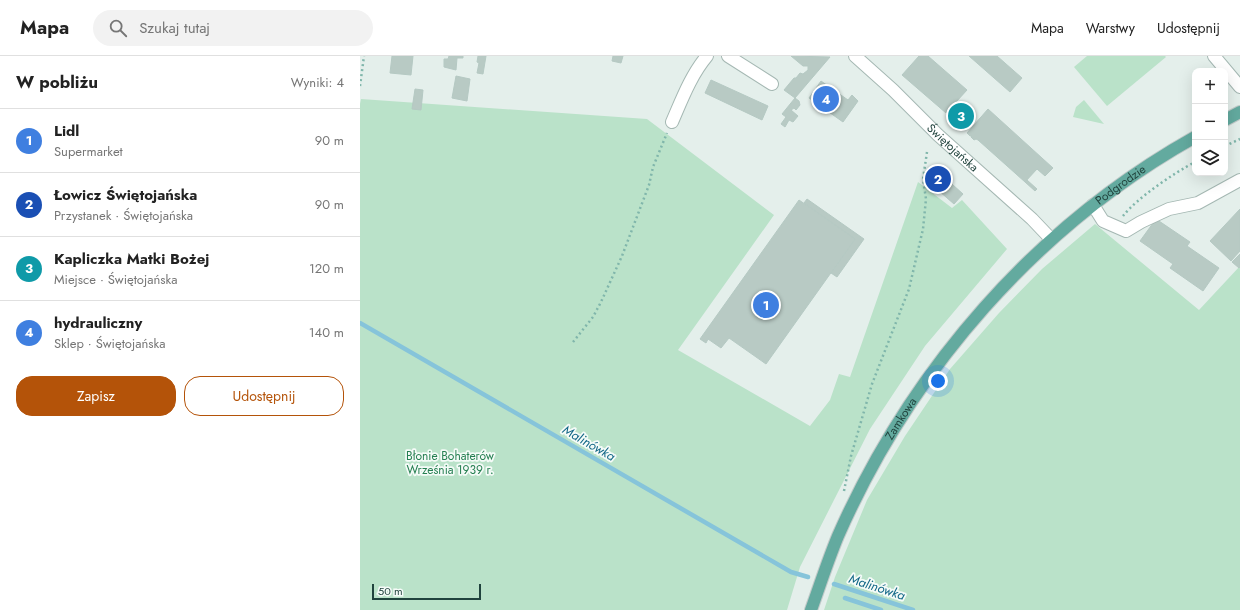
<!DOCTYPE html>
<html lang="pl">
<head>
<meta charset="utf-8">
<style>
	:root { --surface:#fff; --page:#f2f2f2; --text:#222; --muted:#767676; --line:#e0e0e0; --accent:#b45309 }
	body { margin:0; font-family:Jost,sans-serif; background:var(--page); color:var(--text) }
	.controls { position:absolute; right:12px; top:12px; display:grid; overflow:hidden; border-radius:8px; box-shadow:0 4px 16px #0002 }
	.controls button { width:36px; height:36px; display:grid; place-items:center; padding:0; border:0; border-bottom:1px solid var(--line); background:var(--surface); color:var(--text); font:20px sans-serif }
	.scale { position:absolute; left:12px; bottom:10px; width:109px; box-sizing:border-box; padding-left:4px; border:2px solid #20433d; border-top:0; font-size:11px; line-height:14px; white-space:nowrap; color:#20433d; -webkit-text-stroke:3px #f5fbf8; paint-order:stroke }
	.you { position:absolute; left:578px; top:325px; width:14px; height:14px; margin:-10px; border:3px solid #fff; border-radius:50%; background:#1a73e8; box-shadow:0 0 0 6px #1a73e833 }
	.badge { display:grid; place-items:center; width:26px; height:26px; border-radius:50%; background:var(--accent); color:#fff; font-size:13px; font-weight:700 }
	.pin { position:absolute; translate:-50% -50%; border:2px solid #fff; box-shadow:0 1px 4px #0006 }
	.list { margin:0; padding:0; list-style:none }
	h2 { display:flex; justify-content:space-between; align-items:center; height:52px; margin:0; padding:0 16px; font-size:17px }
	h2 small { font-size:13px; font-weight:400; color:var(--muted) }
	.list li { display:grid; grid-template-columns:26px 1fr auto; gap:12px; align-items:center; box-sizing:border-box; height:64px; padding:0 16px; border-top:1px solid var(--line) }
	.list b { display:block; font-size:15px; white-space:nowrap }
	.list p { margin:0; font-size:13px; white-space:nowrap; color:var(--muted) }
	.list em { font-size:13px; font-style:normal; color:var(--muted) }
	.actions { display:flex; gap:8px; padding:12px 16px }
	.actions a { flex:1; padding:9px 0; border:1px solid var(--accent); border-radius:16px; text-align:center; font-size:14px; color:var(--accent) }
	.actions .main { background:var(--accent); color:#fff }
	.icon { flex:none; width:22px; height:22px; fill:none; stroke:currentColor; stroke-width:2; stroke-linecap:round; stroke-linejoin:round }
	.map { position:relative; flex:none; width:880px; height:554px; overflow:hidden }
	header { display:flex; align-items:center; gap:24px; box-sizing:border-box; height:56px; padding:0 20px; background:var(--surface); border-bottom:1px solid var(--line) }
	header strong { font-size:19px }
	nav { display:flex; gap:22px; margin-inline-start:auto; font-size:14px }
	.search { width:280px; height:36px; background:var(--page); display:flex; align-items:center; gap:10px; box-sizing:border-box; padding:0 14px; border-radius:22px; color:var(--muted); font-size:15px }
	main { display:flex }
	aside { flex:1; background:var(--surface) }
	.map>svg:first-child { display:block }
</style>
</head>
<body>
<header>
<strong>Mapa</strong>
<div class="search"><svg class="icon" aria-label="search" viewBox="0 0 24 24"><circle cx="10" cy="10" r="6"/><path d="M15 15l6 6"/></svg>Szukaj tutaj</div>
<nav><a>Mapa</a><a>Warstwy</a><a>Udostępnij</a></nav>
</header>
<main>
<aside>
<h2>W pobliżu<small>Wyniki: 4</small></h2>
<ul class="list">
<li><span class="badge" style="background:#3f7fe0">1</span><div><b>Lidl</b><p>Supermarket</p></div><em>90 m</em></li>
<li><span class="badge" style="background:#1a4fb4">2</span><div><b>Łowicz Świętojańska</b><p>Przystanek · Świętojańska</p></div><em>90 m</em></li>
<li><span class="badge" style="background:#0f9aa8">3</span><div><b>Kapliczka Matki Bożej</b><p>Miejsce · Świętojańska</p></div><em>120 m</em></li>
<li><span class="badge" style="background:#3f7fe0">4</span><div><b>hydrauliczny</b><p>Sklep · Świętojańska</p></div><em>140 m</em></li>
</ul>
<div class="actions"><a class="main">Zapisz</a><a>Udostępnij</a></div>
</aside>
<div class="map">
<svg width="880" height="554" viewBox="0 0 880 554">
	<rect width="100%" height="100%" fill="#e4efeb"/>
	<g fill="#bae2c9">
		<path d="M727 0H805L806 1 747 50 714 11Z"/>
		<path d="M1 43 287 63 414 159 318 294 450 370 470 344 479 318 490 321 558 126 592 152 602 144 647 193 565 290 510 373 440 511 427 554H0V48Z"/>
		<path d="M724 44 744 68 713 61 716 51Z"/>
		<path d="M735 168 839 254 880 210V554H464L475 521 507 444 545 380 590 313 639 257 682 213Z"/>
	</g>
	<g fill="none" stroke-linecap="round" stroke-linejoin="round">
		<g stroke="#86c4da" stroke-width="4.5">
			<path d="M0 267 431 516 448 521"/>
			<path d="M474 528 553 554"/>
			<path d="M485 542 521 554"/>
		</g>
	</g>
	<g fill="#b8cac4" stroke="#b5c9c3">
		<path d="M32 0H53L51 19 30 17Z"/>
		<path d="M89 0H103V2H97L96 14 84 11V3H88Z"/>
		<path d="M118 0H126L123 18 117 17 119 7 117 6Z"/>
		<path d="M253 0H263L261 7 252 5Z"/>
		<path d="M431 0 470 1 435 42 424 34 434 22H436L440 17 443 18 448 14V10H443Z"/>
		<path d="M559 0H568L607 34 586 57 542 19Z"/>
		<path d="M609 0H637L662 22 650 36Z"/>
		<path d="M96 20 110 23 107 45 92 42Z"/>
		<path d="M351 24 408 50 402 64 345 37Z"/>
		<path d="M461 25 488 44 492 39 498 45 483 66 449 42Z"/>
		<path d="M55 33 63 34 61 54 52 53Z"/>
		<path d="M435 42 439 45 440 49 436 54 434 52 431 54 438 60 433 66 429 64 425 71 421 68 426 61 422 58Z"/>
		<path d="M628 53 693 112 685 120 677 113 665 126 618 84 616 83 614 84 611 81 612 80H610L607 77Z"/>
		<path d="M573 111 603 138 594 148 564 122Z"/>
		<path d="M667 124 677 133 675 135 665 126Z"/>
		<path d="M447 143 504 183 477 221 471 217 495 183 444 147Z"/>
		<path d="M439 144 495 183 406 308 369 282 361 292 348 283 346 287 340 283Z"/>
		<path d="M880 153V195L871 205 850 185Z"/>
		<path d="M796 163 830 186 827 190 859 212 843 235 810 212 813 208 780 185Z"/>
		<path d="M880 198V211L879 212 872 206Z"/>
	</g>
	<g fill="none" stroke-linecap="round" stroke-linejoin="round">
		<g stroke="#a5b8b3" stroke-width="14">
			<g id="minor">
				<path d="M368 0 412 28"/>
				<path id="s1" d="M495 0 533 34 578 79 672 163 691 183"/>
				<path d="M854 0 880 31"/>
				<path d="M312 66C322 43 331 19 347 0"/>
				<path d="M733 149 743 165 766 175 781 166 809 153 838 147 880 124"/>
			</g>
		</g>
		<g stroke="#c1cac9" stroke-width="14">
			<g id="major">
				<path d="M865 64 880 56"/>
				<path id="s2" d="M451 554C460 529 468 504 478 480 551 314 676 170 835 81"/>
			</g>
		</g>
		<g stroke="#80b6ab" stroke-width="2.5" stroke-dasharray="2 3" stroke-linecap="butt">
			<path d="M0 30 4 0"/>
			<path d="M865 90 880 83"/>
			<path d="M763 160C777 142 814 117 835 106"/>
			<path d="M213 286 233 261 241 246 262 200 289 129 293 111 307 77"/>
			<path d="M484 435 491 400 512 328 549 233 563 173 566 143 563 123 567 96"/>
		</g>
		<use href="#minor" stroke="#fff" stroke-width="12"/>
		<use href="#major" stroke="#63aa9f" stroke-width="12"/>
	</g>
	<g text-anchor="middle" dominant-baseline="central" stroke-width="3.5" stroke-linejoin="round" paint-order="stroke">
		<g font-size="12" fill="#20433d" stroke="#f5fbf8">
			<text stroke="none"><textPath href="#s1" startOffset="134">Świętojańska</textPath></text>
			<text stroke="none"><textPath href="#s2" startOffset="535">Podgrodzie</textPath></text>
			<text stroke="none"><textPath href="#s2" startOffset="212">Zamkowa</textPath></text>
		</g>
		<g font-size="12" fill="#257f51" stroke="#f5fbf8">
			<text x="90" y="400">Błonie Bohaterów<tspan x="90" dy="14">Września 1939 r.</tspan></text>
		</g>
		<g font-size="13" font-style="italic" fill="#126787" stroke="#f5fbf8">
			<text transform="translate(229 387) rotate(30)">Malinówka</text>
			<text transform="translate(517 531) rotate(18)">Malinówka</text>
		</g>
	</g>
</svg>
<div class="controls">
<button>+</button>
<button>−</button>
<button><svg class="icon" aria-label="layers" viewBox="0 0 24 24"><path d="M12 4l9 5-9 5-9-5zM3 14l9 5 9-5"/></svg></button>
</div>
<div class="scale">50 m</div>
<div class="you"></div>
<div class="pin badge" style="left:406px;top:249px;background:#3f7fe0">1</div>
<div class="pin badge" style="left:578px;top:123px;background:#1a4fb4">2</div>
<div class="pin badge" style="left:601px;top:60px;background:#0f9aa8">3</div>
<div class="pin badge" style="left:466px;top:43px;background:#3f7fe0">4</div>
</div>
</main>
</body>
</html>
